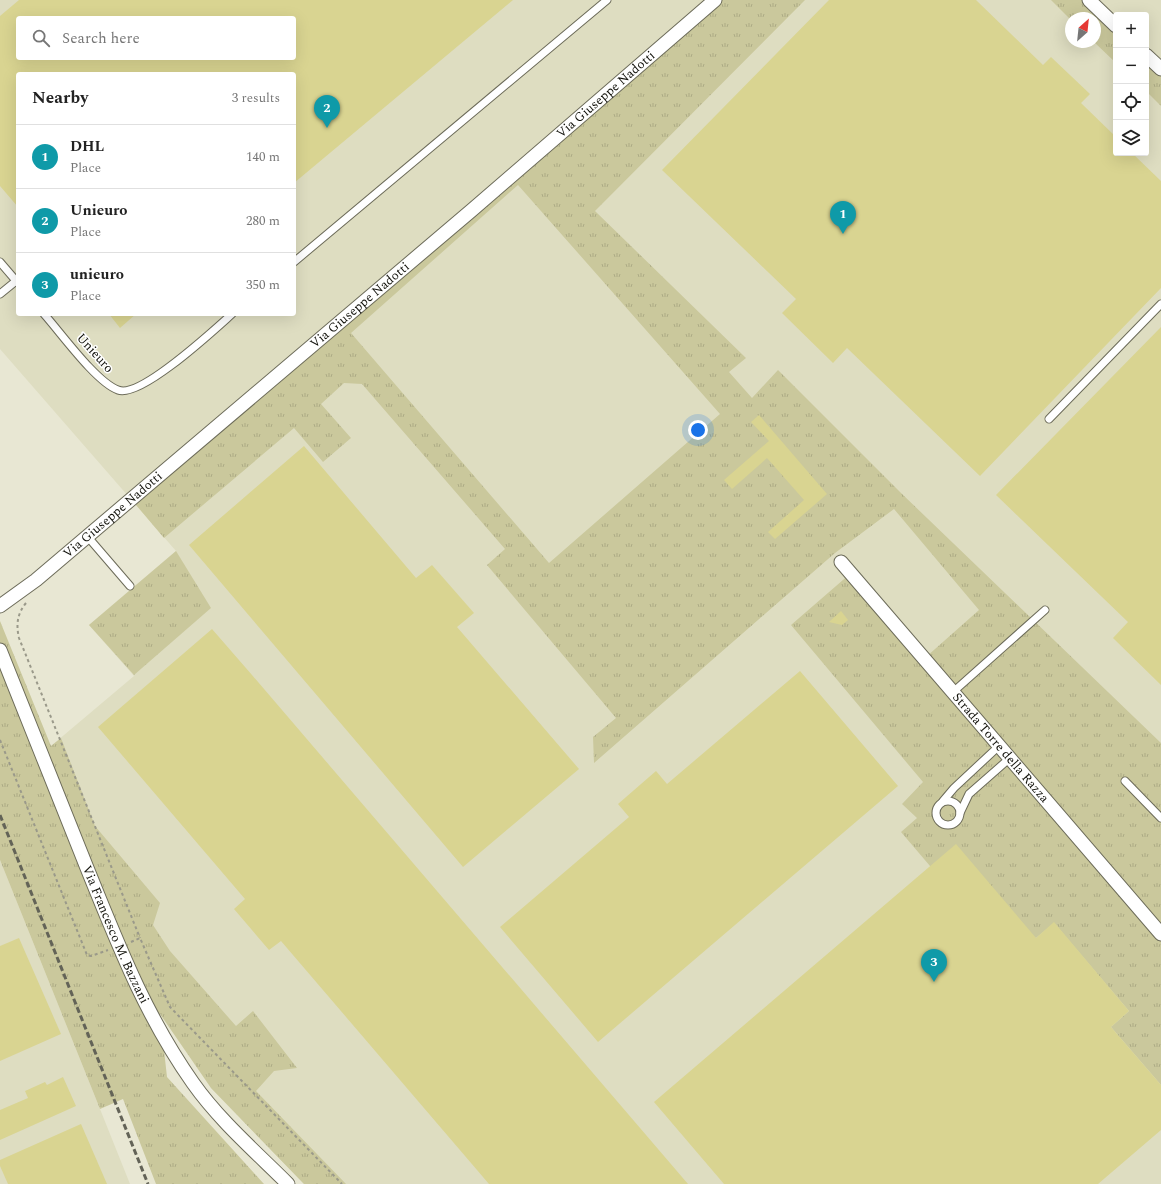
<!DOCTYPE html>
<html lang="en">
<head>
<meta charset="utf-8">
<style>
	:root { --surface:#fff; --page:#f6f6f6; --text:#222; --muted:#767676; --line:#e0e0e0; --accent:#1a73e8 }
	body { margin:0; font-family:Spectral,serif; background:var(--page); color:var(--text) }
	.controls { position:absolute; right:12px; top:12px; display:grid; overflow:hidden; border-radius:4px; box-shadow:0 4px 16px #0002 }
	.controls button { width:36px; height:36px; display:grid; place-items:center; padding:0; border:0; border-bottom:1px solid var(--line); background:var(--surface); color:var(--text); font:20px sans-serif }
	.compass { position:absolute; left:1065px; top:12px; width:36px; height:36px; border-radius:50%; background:var(--surface); box-shadow:0 4px 16px #0002; rotate:27deg }
	.you { position:absolute; left:698px; top:430px; width:14px; height:14px; margin:-10px; border:3px solid #fff; border-radius:50%; background:#1a73e8; box-shadow:0 0 0 6px #1a73e833 }
	.badge { display:grid; place-items:center; width:26px; height:26px; border-radius:50%; background:var(--accent); color:#fff; font-size:13px; font-weight:700 }
	.pin { position:absolute; translate:-50% -33px; filter:drop-shadow(0 1px 2px #0008) }
	.pin::after { content:''; position:absolute; top:21px; width:14px; height:12px; background:inherit; clip-path:polygon(0 0,100% 0,50% 100%) }
	.list { margin:0; padding:0; list-style:none }
	h2 { display:flex; justify-content:space-between; align-items:center; height:52px; margin:0; padding:0 16px; font-size:17px }
	h2 small { font-size:13px; font-weight:400; color:var(--muted) }
	.list li { display:grid; grid-template-columns:26px 1fr auto; gap:12px; align-items:center; box-sizing:border-box; height:64px; padding:0 16px; border-top:1px solid var(--line) }
	.list b { display:block; font-size:15px; white-space:nowrap }
	.list p { margin:0; font-size:13px; white-space:nowrap; color:var(--muted) }
	.list em { font-size:13px; font-style:normal; color:var(--muted) }
	.icon { flex:none; width:22px; height:22px; fill:none; stroke:currentColor; stroke-width:2; stroke-linecap:round; stroke-linejoin:round }
	.map { position:relative; flex:none; width:1161px; height:1184px; overflow:hidden }
	.search { position:absolute; background:var(--surface); box-shadow:0 4px 16px #0002; left:16px; top:16px; width:280px; height:44px; display:flex; align-items:center; gap:10px; box-sizing:border-box; padding:0 14px; border-radius:4px; color:var(--muted); font-size:15px }
	.panel { position:absolute; background:var(--surface); box-shadow:0 4px 16px #0002; left:16px; top:72px; width:280px; height:244px; border-radius:4px }
	.map>svg:first-child { display:block }
</style>
</head>
<body>
<div class="map">
<svg width="1161" height="1184" viewBox="0 0 1161 1184">
	<defs>
		<pattern id="grass-tufts" width="24" height="20" patternUnits="userSpaceOnUse"><rect width="24" height="20" fill="#cac89c"/><path d="M3 7l-1-3M5 7V3M7 7l1-3M15 17l-1-3M17 17v-4M19 17l1-3" fill="none" stroke="#acab85"/></pattern>
	</defs>
	<rect width="100%" height="100%" fill="#e8e7d3"/>
	<g fill="#deddc1" fill-rule="evenodd">
		<path d="M0 0H1161V1184H304L211 1088 51 746 134 676 89 625 176 551 0 349ZM1116 15H1146V153H1116ZM18 18H294V58H18ZM1071 18H1095V42H1071ZM18 74H294V314H18Z"/>
		<path d="M0 860 100 1109 130 1184H0Z"/>
	</g>
	<g fill="url(#grass-tufts)" fill-rule="evenodd">
		<path d="M713 0H805L595 211 746 358 729 372 752 398 778 370 901 493 1161 743V1085L1111 1027 1129 1011 1054 923 1036 938 930 866 901 832 917 818 902 804 923 782 791 625 851 573 926 657 979 610 894 509 835 553 594 763 593 737 616 718 487 565 505 549 362 384 344 383 321 404 351 438 323 462 294 428 164 538 131 499ZM518 185 720 414 549 563 351 333Z"/>
		<path d="M1051 0H1088L1116 27V63L1094 42 1095 18H1071V20Z"/>
		<path d="M1146 55 1161 70V106L1146 91Z"/>
		<path d="M176 551 211 608 134 675 89 625Z"/>
		<path d="M0 621 51 746 61 738 95 826 160 903 153 925 170 951 236 1026 253 1011 297 1068 274 1071 256 1091 346 1184H304L211 1088 160 1014 167 1077 264 1184H156L123 1099 100 1109 0 860Z"/>
	</g>
	<g fill="#d9d491" fill-rule="evenodd">
		<path d="M19 0H513L294 183V74H18V207L0 186V16ZM18 18H294V58H18Z"/>
		<path d="M829 0H976L1043 65 1051 57 1090 94 1081 103 1116 137V153H1132L1161 181V288L980 476 847 348 833 363 782 313 796 299 662 170Z"/>
		<path d="M109 314H136L120 328Z"/>
		<path d="M1161 327V685L1113 638 1128 622 996 495Z"/>
		<path d="M759 415 827 494 775 539 768 532 804 500 767 458 732 489 724 480 769 441 751 422Z"/>
		<path d="M304 446 416 578 432 565 474 613 457 627 579 769 463 867 189 545Z"/>
		<path d="M841 611 848 620 842 625 829 622Z"/>
		<path d="M212 629 252 675 688 1184H489L281 941 269 950 234 909 245 899 98 727Z"/>
		<path d="M800 671 898 786 598 1042 500 927 629 817 618 804 656 771 667 784Z"/>
		<path d="M956 844 1036 938 1054 922 1129 1011 1111 1027 1161 1085V1130L1098 1184H724L654 1102Z"/>
		<path d="M19 938 61 1034 0 1061V946Z"/>
		<path d="M63 1077 76 1106 0 1140V1110L28 1098 25 1091 45 1082 47 1085Z"/>
		<path d="M81 1124 107 1184H8L0 1166V1160Z"/>
	</g>
	<g fill="none" stroke-linecap="round" stroke-linejoin="round">
		<g stroke="#6c6b59" stroke-width="9">
			<g id="service">
				<path d="M0 262 18 283"/>
				<path d="M294 262 607 0"/>
				<path d="M0 294 16 281"/>
				<path d="M44 314C61 333 96 382 118 390 140 399 214 330 232 314"/>
				<path d="M1049 419 1161 304"/>
				<path d="M87 536 130 586"/>
				<path d="M953 692 1045 610"/>
				<path d="M1125 781 1161 818"/>
				<circle cx="948" cy="813" r="12"/>
				<path d="M943 801 954 788 999 746"/>
				<path d="M960 813 969 794 1010 758"/>
			</g>
		</g>
		<g stroke="#6c6b59" stroke-width="15">
			<g id="minor">
				<path d="M1089 0 1116 26"/>
				<path d="M1146 55 1161 69"/>
				<path id="s1" d="M841 562 1161 934"/>
				<path id="s2" d="M0 606 36 580 472 210 715 0"/>
				<path id="s3" d="M0 650C29 723 58 795 87 868 118 944 145 1015 193 1083 219 1120 256 1152 288 1184"/>
			</g>
		</g>
		<g stroke="#9a998a" stroke-width="2" stroke-dasharray="3 3" stroke-linecap="butt">
			<path d="M26 603C17 614 16 625 19 638L140 938"/>
			<path d="M0 740 87 955 91 956 108 950"/>
			<path d="M131 942 140 938 170 1007 342 1184"/>
		</g>
		<use href="#service" stroke="#fff" stroke-width="7"/>
		<use href="#minor" stroke="#fff" stroke-width="13"/>
		<path stroke="#636357" stroke-width="3" stroke-dasharray="6 3" stroke-linecap="butt" d="M0 815 148 1184"/>
	</g>
	<g text-anchor="middle" dominant-baseline="central" stroke-width="3" stroke-linejoin="round" paint-order="stroke">
		<g font-size="13" fill="#11110a" stroke="#fff">
			<text stroke="none"><textPath href="#s2" startOffset="793">Via Giuseppe Nadotti</textPath></text>
			<text stroke="none"><textPath href="#s2" startOffset="469">Via Giuseppe Nadotti</textPath></text>
			<text transform="translate(95 353) rotate(48)">Unieuro</text>
			<text stroke="none"><textPath href="#s2" startOffset="145">Via Giuseppe Nadotti</textPath></text>
			<text stroke="none"><textPath href="#s1" startOffset="245">Strada Torre della Razza</textPath></text>
			<text stroke="none"><textPath href="#s3" startOffset="307">Via Francesco M. Bazzani</textPath></text>
		</g>
	</g>
</svg>
<div class="controls">
<button>+</button>
<button>−</button>
<button><svg class="icon" aria-label="locate" viewBox="0 0 24 24"><circle cx="12" cy="12" r="6"/><path d="M12 2v4M12 18v4M2 12h4M18 12h4"/></svg></button>
<button><svg class="icon" aria-label="layers" viewBox="0 0 24 24"><path d="M12 4l9 5-9 5-9-5zM3 14l9 5 9-5"/></svg></button>
</div>
<svg class="compass" viewBox="-18 -18 36 36"><path d="M0-13l5 13h-10z" fill="#e53935"/><path d="M0 13l5-13h-10z" fill="#767676"/></svg>
<div class="you"></div>
<div class="pin badge" style="left:843px;top:234px;background:#0f9aa8">1</div>
<div class="pin badge" style="left:327px;top:128px;background:#0f9aa8">2</div>
<div class="pin badge" style="left:934px;top:982px;background:#0f9aa8">3</div>
<div class="search"><svg class="icon" aria-label="search" viewBox="0 0 24 24"><circle cx="10" cy="10" r="6"/><path d="M15 15l6 6"/></svg>Search here</div>
<section class="panel">
<h2>Nearby<small>3 results</small></h2>
<ul class="list">
<li><span class="badge" style="background:#0f9aa8">1</span><div><b>DHL</b><p>Place</p></div><em>140 m</em></li>
<li><span class="badge" style="background:#0f9aa8">2</span><div><b>Unieuro</b><p>Place</p></div><em>280 m</em></li>
<li><span class="badge" style="background:#0f9aa8">3</span><div><b>unieuro</b><p>Place</p></div><em>350 m</em></li>
</ul>
</section>
</div>
</body>
</html>
